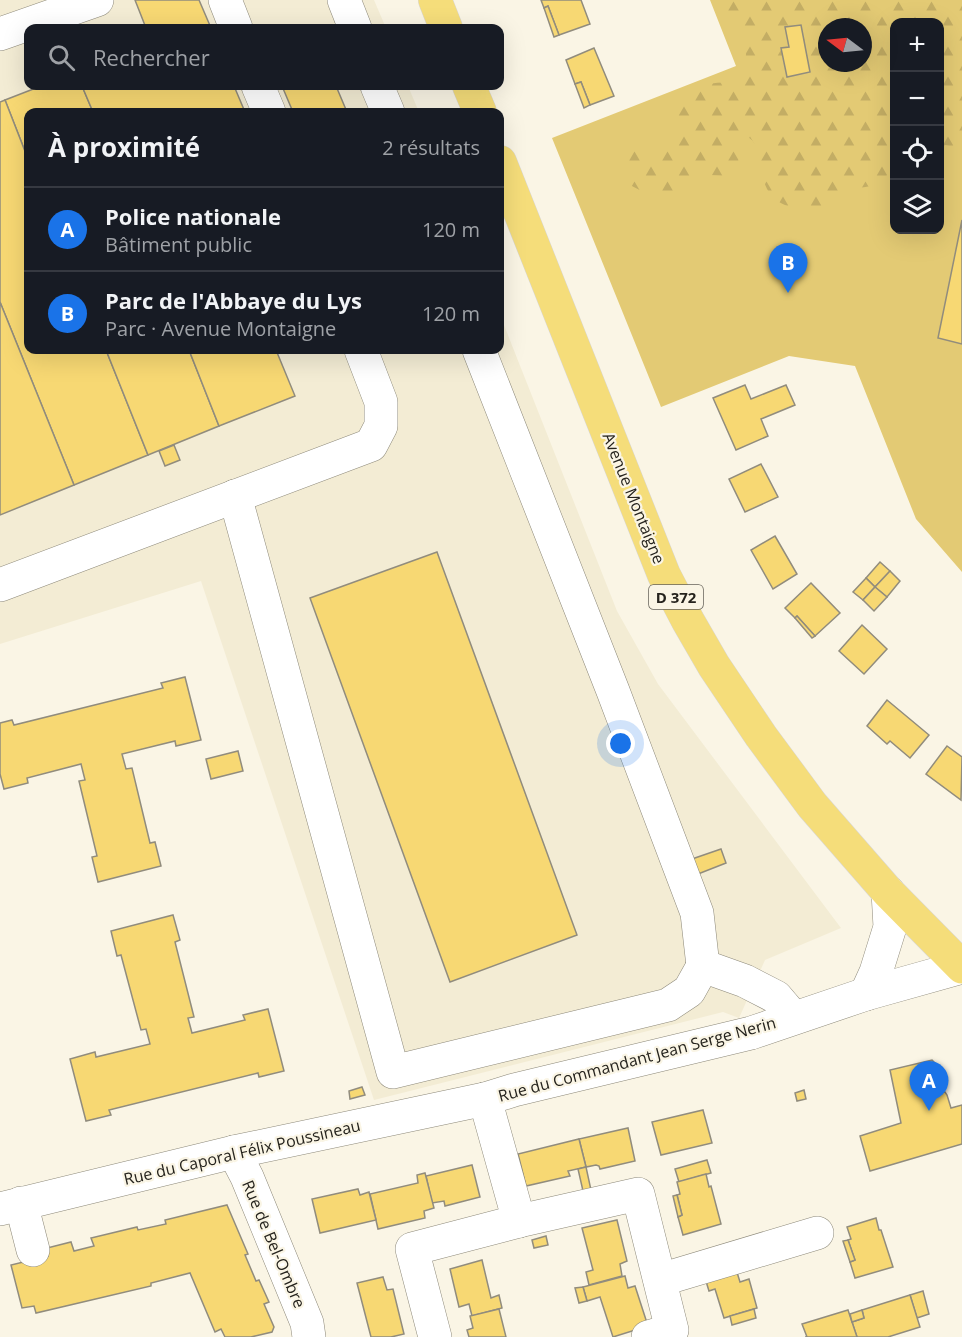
<!DOCTYPE html>
<html lang="fr">
<head>
<meta charset="utf-8">
<style>
	:root { --surface:#171b24; --page:#20242c; --text:#f1f3f6; --muted:#9ea1a6; --line:#363941; --accent:#1a73e8 }
	body { margin:0; font-family:"Open Sans",sans-serif; background:var(--page); color:var(--text) }
	.controls { position:absolute; right:18px; top:18px; display:grid; overflow:hidden; border-radius:12px; box-shadow:0 6px 24px #0002 }
	.controls button { width:54px; height:54px; display:grid; place-items:center; padding:0; border:0; border-bottom:2px solid var(--line); background:var(--surface); color:var(--text); font:30px sans-serif }
	.compass { position:absolute; left:818px; top:18px; width:54px; height:54px; border-radius:50%; background:var(--surface); box-shadow:0 6px 24px #0002; rotate:286deg }
	.you { position:absolute; left:621px; top:744px; width:21px; height:21px; margin:-15px; border:4px solid #fff; border-radius:50%; background:#1a73e8; box-shadow:0 0 0 9px #1a73e833 }
	.badge { display:grid; place-items:center; width:39px; height:39px; border-radius:50%; background:var(--accent); color:#fff; font-size:20px; font-weight:700 }
	.pin { position:absolute; translate:-50% -50px; filter:drop-shadow(0 2px 3px #0008) }
	.pin::after { content:''; position:absolute; top:32px; width:21px; height:18px; background:inherit; clip-path:polygon(0 0,100% 0,50% 100%) }
	.list { margin:0; padding:0; list-style:none }
	h2 { display:flex; justify-content:space-between; align-items:center; height:78px; margin:0; padding:0 24px; font-size:26px }
	h2 small { font-size:20px; font-weight:400; color:var(--muted) }
	.list li { display:grid; grid-template-columns:39px 1fr auto; gap:18px; align-items:center; box-sizing:border-box; height:84px; padding:0 24px; border-top:2px solid var(--line) }
	.list b { display:block; font-size:22px; white-space:nowrap }
	.list p { margin:0; font-size:20px; white-space:nowrap; color:var(--muted) }
	.list em { font-size:20px; font-style:normal; color:var(--muted) }
	.icon { flex:none; width:33px; height:33px; fill:none; stroke:currentColor; stroke-width:2; stroke-linecap:round; stroke-linejoin:round }
	.map { position:relative; flex:none; width:962px; height:1337px; overflow:hidden }
	.search { position:absolute; background:var(--surface); box-shadow:0 6px 24px #0002; left:24px; top:24px; width:480px; height:66px; display:flex; align-items:center; gap:15px; box-sizing:border-box; padding:0 21px; border-radius:12px; color:var(--muted); font-size:22px }
	.panel { position:absolute; background:var(--surface); box-shadow:0 6px 24px #0002; left:24px; top:108px; width:480px; height:246px; border-radius:12px }
	.map>svg:first-child { display:block }
</style>
</head>
<body>
<div class="map">
<svg width="962" height="1337" viewBox="0 0 962 1337">
	<defs>
		<pattern id="forest-firs" width="22" height="20" patternUnits="userSpaceOnUse" patternTransform="scale(1.5)"><rect width="22" height="20" fill="#e3ca74"/><path d="M5 1l3.5 6h-7zM16 11l3.5 6h-7z" fill="#c3ad64"/></pattern>
	</defs>
	<rect width="100%" height="100%" fill="#faf5e5"/>
	<path fill="#f3ecd4" d="M0 0H374L386 28H28V86H408L419 112H28V350H500V315L617 611 658 684 841 928 765 960 739 1018 723 1012 374 1100 201 581 0 644Z"/>
	<path fill="#e3ca74" fill-rule="evenodd" d="M710 0H962V572L916 519 855 366 789 356 661 407 552 138 736 66ZM894 22H940V230H894ZM827 27H863V63H827Z"/>
	<path fill="url(#forest-firs)" fill-rule="evenodd" d="M716 0H962V149L945 145 940 154V159V22H894V166L893 165C890 170 886 178 881 182 869 189 854 188 841 186 837 198 832 206 819 208 806 211 791 209 779 202 753 186 768 149 748 137L742 139 737 144 739 158 737 169 725 176 710 175 695 181 681 199C662 199 642 193 627 183 625 177 622 170 624 163 629 143 659 147 675 147 676 140 673 134 674 128 678 84 699 83 737 82L741 78 746 55 745 46 740 31 726 18ZM827 27H863V63H827Z"/>
	<g fill="#f7d873" stroke="#918c7d" stroke-width="1.5">
		<path d="M135 0H199L211 28H146Z"/>
		<path d="M541 0H581L590 24 559 35 548 6 544 8Z"/>
		<path d="M548 6 559 35 554 37 544 8Z"/>
		<path d="M801 25 810 72 787 77 781 48 789 47 785 27Z"/>
		<path d="M594 48 614 96 590 105 581 82 575 84 566 60Z"/>
		<path d="M581 82 590 105 584 108 575 84Z"/>
		<path d="M41 86H82L93 112H28V159L5 100Z"/>
		<path d="M82 86H234L245 112H93Z"/>
		<path d="M282 86H336L347 112H293Z"/>
		<path d="M5 100 28 159V350H106L148 455 74 485 0 302V102Z"/>
		<path d="M962 220V344L938 338Z"/>
		<path d="M0 302 74 485 0 515Z"/>
		<path d="M106 350H189L219 426 148 455Z"/>
		<path d="M189 350H276L295 396 219 426Z"/>
		<path d="M745 385 751 399 786 385 795 405 761 419 768 436 736 450 713 398Z"/>
		<path d="M174 445 180 460 165 466 159 451Z"/>
		<path d="M761 464 778 497 745 512 729 479Z"/>
		<path d="M775 536 797 574 773 589 751 550Z"/>
		<path d="M437 552 577 935 450 982 310 598Z"/>
		<path d="M880 562 890 571 875 587 866 578Z"/>
		<path d="M890 571 900 581 887 597 875 587Z"/>
		<path d="M866 578 875 587 863 600 853 592Z"/>
		<path d="M811 583 840 613 815 636 797 616 795 618 785 608Z"/>
		<path d="M875 587 887 597 874 611 863 600Z"/>
		<path d="M797 616 815 636 812 638 795 618Z"/>
		<path d="M862 625 887 649 864 674 839 651Z"/>
		<path d="M185 677 201 740 176 746 175 741 122 754 126 769 132 768 150 843 155 842 161 866 98 882 92 857 97 856 79 781 85 780 81 764 27 778 28 783 4 789 0 774V723L12 720 14 725 163 688 161 683Z"/>
		<path d="M887 700 929 735 910 758 890 741 887 744 867 726Z"/>
		<path d="M947 746 962 757 961 800 926 774Z"/>
		<path d="M238 751 243 771 211 779 206 759Z"/>
		<path d="M721 849 726 863 698 874 692 859Z"/>
		<path d="M173 915 180 940 175 942 194 1017 188 1018 192 1033 245 1020 243 1015 268 1009 284 1071 259 1077 258 1073 109 1110 111 1115 86 1121 70 1059 95 1052 96 1057 150 1044 146 1029 141 1030 121 955 117 956 111 931Z"/>
		<path d="M932 1060 937 1065V1068L935 1071 941 1092H945L947 1095 951 1108 962 1105V1144L870 1171 860 1136 901 1123 890 1070Z"/>
		<path d="M362 1087 365 1095 350 1099 349 1091Z"/>
		<path d="M804 1090 806 1099 797 1101 795 1093Z"/>
		<path d="M703 1110 712 1143 661 1155 652 1122Z"/>
		<path d="M628 1128 635 1161 600 1169 599 1166 596 1165 586 1167 579 1139Z"/>
		<path d="M579 1139 586 1167 568 1171 570 1176 526 1186 518 1154Z"/>
		<path d="M707 1160 711 1173 679 1182 675 1169Z"/>
		<path d="M472 1165 480 1197 445 1206 444 1201 432 1203 426 1176Z"/>
		<path d="M586 1167 591 1190 583 1191 578 1169Z"/>
		<path d="M425 1173 434 1208 424 1211 425 1218 378 1229 370 1194 418 1183 417 1175Z"/>
		<path d="M706 1174 709 1187 711 1186 721 1224 683 1235 678 1217 682 1215 677 1195 680 1194 677 1182Z"/>
		<path d="M358 1189 360 1195 369 1192 376 1220 320 1233 312 1199Z"/>
		<path d="M677 1195 682 1215 678 1217 673 1196Z"/>
		<path d="M227 1205 248 1254 245 1255 256 1281 259 1280 269 1302 264 1304 274 1327 272 1332 251 1337H225L221 1329 215 1332 190 1273 151 1283V1286L36 1313 34 1306 22 1308 11 1265 48 1256 47 1248 71 1242 74 1251 94 1246 91 1238 137 1227 138 1230 166 1224 165 1220Z"/>
		<path d="M876 1218 879 1230H881L893 1267 855 1278 850 1262 855 1260 848 1240 851 1239 847 1227Z"/>
		<path d="M617 1220 627 1261 620 1264 622 1276 589 1285 586 1272 593 1270 582 1228Z"/>
		<path d="M546 1236 548 1245 534 1248 532 1240Z"/>
		<path d="M848 1240 855 1260 850 1262 843 1241Z"/>
		<path d="M482 1260 491 1298 499 1295 502 1308 472 1316 469 1304 459 1307 450 1269Z"/>
		<path d="M736 1269 740 1282 749 1279 757 1308 724 1318 715 1289 709 1291 705 1278Z"/>
		<path d="M625 1276 628 1288 635 1286 648 1326 613 1337 600 1297 587 1301 583 1287Z"/>
		<path d="M383 1277 387 1290 393 1289 404 1334 391 1337H371L357 1283Z"/>
		<path d="M583 1287 587 1301 579 1303 575 1288Z"/>
		<path d="M923 1291 929 1314 917 1318 910 1295Z"/>
		<path d="M910 1295 920 1327 888 1337H857L852 1322 864 1318 862 1310Z"/>
		<path d="M499 1309 506 1337H469L467 1330 473 1328 470 1316Z"/>
		<path d="M754 1309 756 1318 732 1325 730 1316Z"/>
		<path d="M848 1310 857 1337H805H807L802 1324Z"/>
		<path d="M862 1310 864 1318 852 1322 850 1314Z"/>
	</g>
	<g fill="none" stroke-linecap="round" stroke-linejoin="round">
		<g stroke="#8d897a" stroke-width="34">
			<g id="minor">
				<path d="M225 0 236 28"/>
				<path d="M344 0 355 28"/>
				<path d="M0 34 97 0"/>
				<path d="M258 86 269 112"/>
				<path d="M377 86 388 112"/>
				<path d="M479 350 613 691 697 913 703 966 745 981 776 997 793 1017"/>
				<path d="M235 496 393 1072 668 1005 689 991 703 966"/>
				<path d="M0 585 371 445 381 426V402L361 350"/>
				<path d="M866 994 876 972 890 927 888 892"/>
				<path d="M485 1099 519 1221"/>
				<path d="M234 1152 247 1177 307 1323 309 1337"/>
				<path d="M21 1203 33 1250"/>
				<path d="M0 1209 234 1152 485 1099 514 1090 751 1033 866 994 962 967"/>
				<path d="M660 1280 817 1233"/>
				<path d="M435 1337 412 1249 519 1221 638 1194 672 1330 648 1337"/>
			</g>
		</g>
		<g stroke="#d8d7d6" stroke-width="34">
			<g id="major">
				<path d="M435 0 446 28"/>
				<path d="M469 86 480 112"/>
				<path d="M500 162 664 575 688 621 714 666 761 736 812 805 888 892 962 967"/>
			</g>
		</g>
		<use href="#minor" stroke="#fff" stroke-width="33"/>
		<use href="#major" stroke="#f5dd7a" stroke-width="33"/>
	</g>
	<g text-anchor="middle" dominant-baseline="central" stroke-width="4.5" stroke-linejoin="round" paint-order="stroke">
		<rect fill="#faf5e5" stroke="#656259" stroke-width="1.5" x="649" y="585" width="54" height="24" rx="4.5"/>
		<g font-size="15" font-weight="bold" fill="#25231d">
			<text x="676" y="597">D 372</text>
		</g>
		<g font-size="16" fill="#25231d" stroke="#faf5e5">
			<text transform="translate(634 498) rotate(68)">Avenue Montaigne</text>
			<text transform="translate(637 1059) rotate(-15)">Rue du Commandant Jean Serge Nerin</text>
			<text transform="translate(242 1152) rotate(-13)">Rue du Caporal Félix Poussineau</text>
			<text transform="translate(274 1244) rotate(67)">Rue de Bel-Ombre</text>
		</g>
	</g>
</svg>
<div class="controls">
<button>+</button>
<button>−</button>
<button><svg class="icon" aria-label="locate" viewBox="0 0 24 24"><circle cx="12" cy="12" r="6"/><path d="M12 2v4M12 18v4M2 12h4M18 12h4"/></svg></button>
<button><svg class="icon" aria-label="layers" viewBox="0 0 24 24"><path d="M12 4l9 5-9 5-9-5zM3 14l9 5 9-5"/></svg></button>
</div>
<svg class="compass" viewBox="-18 -18 36 36"><path d="M0-13l5 13h-10z" fill="#e53935"/><path d="M0 13l5-13h-10z" fill="#9ea1a6"/></svg>
<div class="you"></div>
<div class="pin badge" style="left:929px;top:1111px">A</div>
<div class="pin badge" style="left:788px;top:293px">B</div>
<div class="search"><svg class="icon" aria-label="search" viewBox="0 0 24 24"><circle cx="10" cy="10" r="6"/><path d="M15 15l6 6"/></svg>Rechercher</div>
<section class="panel">
<h2>À proximité<small>2 résultats</small></h2>
<ul class="list">
<li><span class="badge">A</span><div><b>Police nationale</b><p>Bâtiment public</p></div><em>120 m</em></li>
<li><span class="badge">B</span><div><b>Parc de l'Abbaye du Lys</b><p>Parc · Avenue Montaigne</p></div><em>120 m</em></li>
</ul>
</section>
</div>
</body>
</html>
